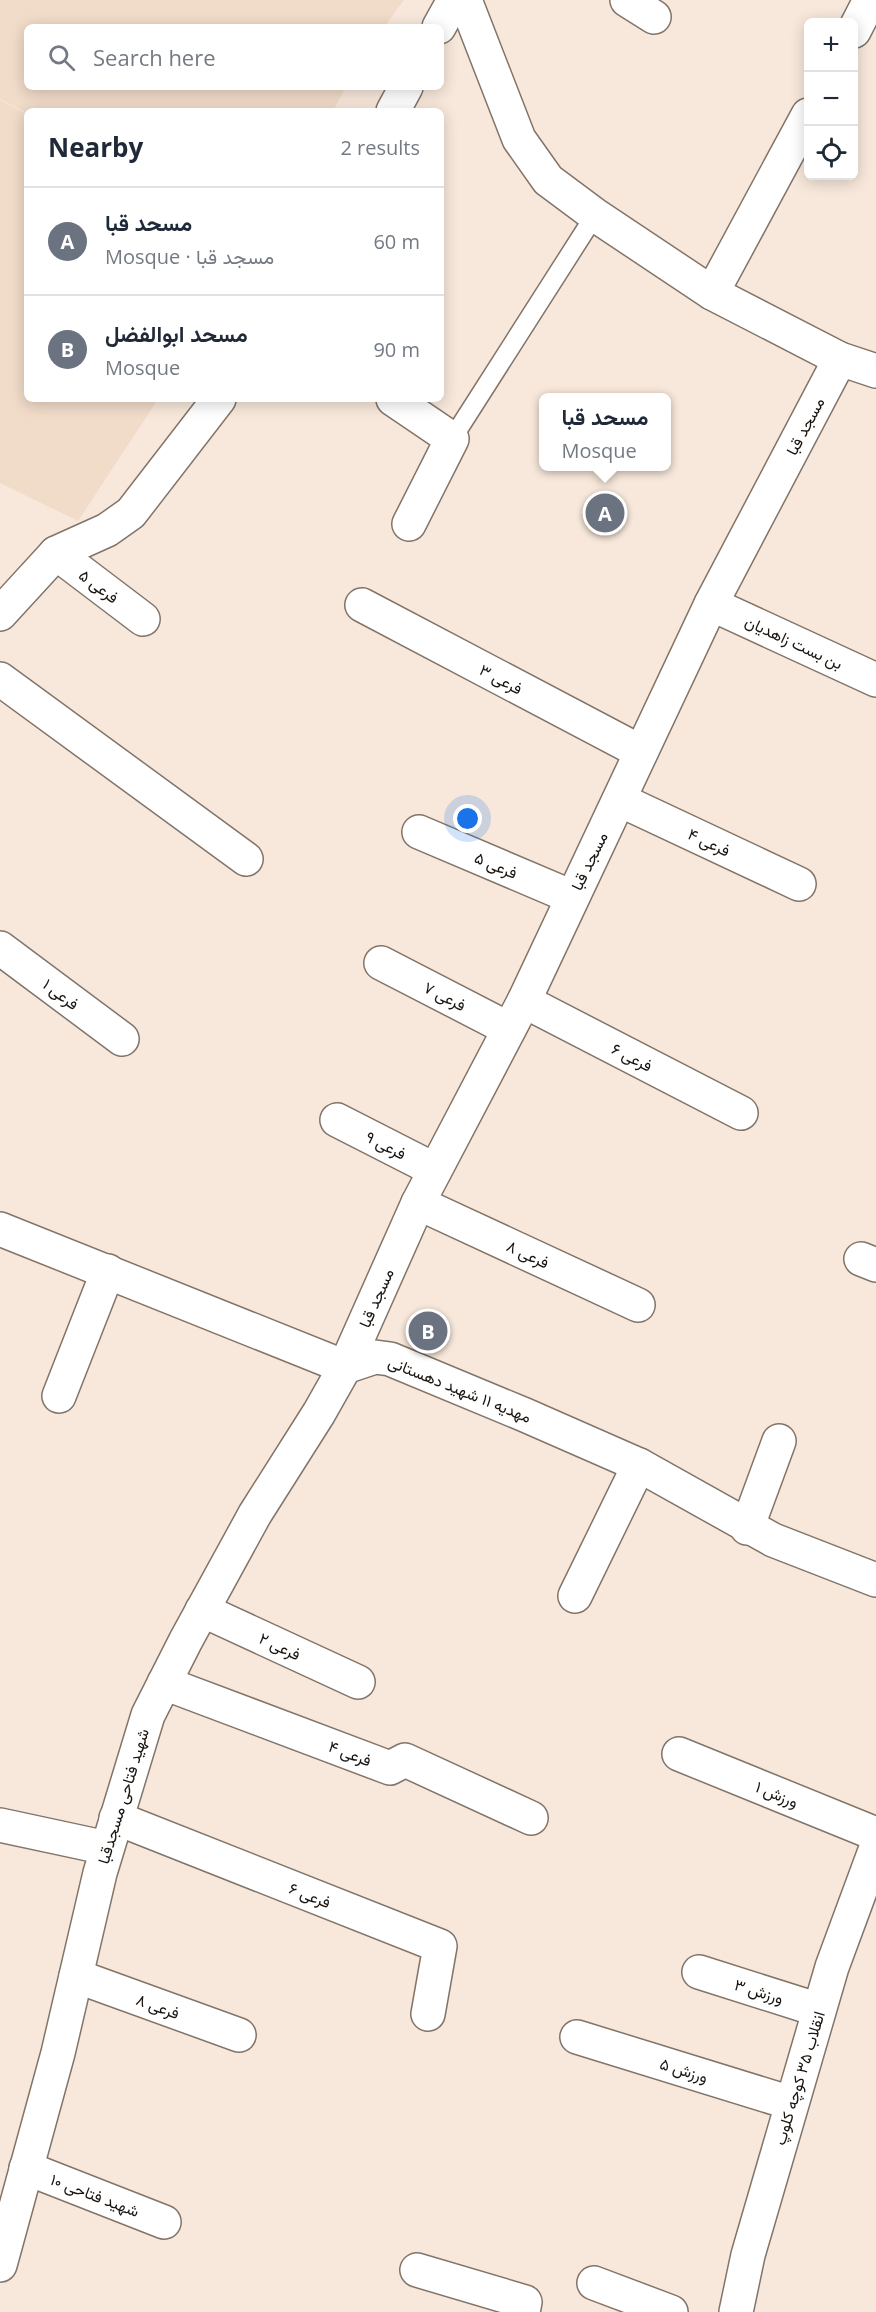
<!DOCTYPE html>
<html lang="en">
<head>
<meta charset="utf-8">
<style>
	:root { --surface:#fff; --page:#f6f6f7; --text:#1f2937; --muted:#747a83; --line:#e0e1e3; --accent:#0b8043 }
	body { margin:0; font-family:"Open Sans",Vazirmatn,sans-serif; background:var(--page); color:var(--text) }
	.controls { position:absolute; right:18px; top:18px; display:grid; overflow:hidden; border-radius:9px; box-shadow:0 3px 15px #0003 }
	.controls button { width:54px; height:54px; display:grid; place-items:center; padding:0; border:0; border-bottom:2px solid var(--line); background:var(--surface); color:var(--text); font:30px sans-serif }
	.you { position:absolute; left:468px; top:819px; width:21px; height:21px; margin:-15px; border:4px solid #fff; border-radius:50%; background:#1a73e8; box-shadow:0 0 0 9px #1a73e833 }
	.badge { display:grid; place-items:center; width:39px; height:39px; border-radius:50%; background:var(--accent); color:#fff; font-size:20px; font-weight:700 }
	.pin { position:absolute; translate:-50% -50%; border:3px solid #fff; box-shadow:0 2px 6px #0006 }
	.popup { position:absolute; left:539px; top:393px; width:132px; height:78px; box-sizing:border-box; display:grid; place-content:center; border-radius:9px; background:var(--surface); filter:drop-shadow(0 2px 4px #0005); font-size:20px; white-space:nowrap; color:var(--muted) }
	.popup b { font-size:22px; color:var(--text) }
	.popup::after { content:''; position:absolute; left:50%; top:100%; margin-left:-12px; border:12px solid transparent; border-top-color:var(--surface) }
	.list { margin:0; padding:0; list-style:none }
	h2 { display:flex; justify-content:space-between; align-items:center; height:78px; margin:0; padding:0 24px; font-size:26px }
	h2 small { font-size:20px; font-weight:400; color:var(--muted) }
	.list li { display:grid; grid-template-columns:39px 1fr auto; gap:18px; align-items:center; box-sizing:border-box; height:108px; padding:0 24px; border-top:2px solid var(--line) }
	.list b { display:block; font-size:22px; white-space:nowrap }
	.list p { margin:0; font-size:20px; white-space:nowrap; color:var(--muted) }
	.list em { font-size:20px; font-style:normal; color:var(--muted) }
	.icon { flex:none; width:33px; height:33px; fill:none; stroke:currentColor; stroke-width:2; stroke-linecap:round; stroke-linejoin:round }
	.map { position:relative; flex:none; width:876px; height:2312px; overflow:hidden }
	.search { position:absolute; background:var(--surface); box-shadow:0 3px 15px #0003; left:24px; top:24px; width:420px; height:66px; display:flex; align-items:center; gap:15px; box-sizing:border-box; padding:0 21px; border-radius:9px; color:var(--muted); font-size:22px }
	.panel { position:absolute; background:var(--surface); box-shadow:0 3px 15px #0003; left:24px; top:108px; width:420px; height:294px; border-radius:9px }
	.map>svg:first-child { display:block }
</style>
</head>
<body>
<div class="map">
<svg width="876" height="2312" viewBox="0 0 876 2312">
	<rect width="100%" height="100%" fill="#f8e8db"/>
	<g fill="#f1dbc9">
		<path d="M0 0H404L384 27H27V87H346L333 111H27V113L0 99Z"/>
		<path d="M0 100 27 114V399H158L78 521 0 483Z"/>
	</g>
	<g fill="none" stroke-linecap="round" stroke-linejoin="round">
		<g stroke="#827468" stroke-width="21">
			<path id="lane" d="M452 439 595 215"/>
		</g>
		<g stroke="#827468" stroke-width="36">
			<g id="street">
				<path d="M465 0 519 139 548 180 595 215 712 293 840 359 876 371"/>
				<path d="M627 0 654 17"/>
				<path d="M439 27 454 0"/>
				<path d="M854 31 870 0"/>
				<path d="M393 111 406 87"/>
				<path d="M712 293 808 115"/>
				<path d="M393 399 452 439 409 524"/>
				<path d="M56 553 143 619"/>
				<path d="M711 604 876 680"/>
				<path d="M362 605 641 752"/>
				<path d="M0 614 56 553 107 530 131 513 219 399"/>
				<path d="M0 679 246 859"/>
				<path d="M620 800 799 884"/>
				<path d="M419 832 572 897"/>
				<path d="M0 948 122 1039"/>
				<path d="M381 963 509 1029"/>
				<path d="M524 1001 741 1113"/>
				<path d="M337 1120 435 1170"/>
				<path d="M418 1203 638 1305"/>
				<path d="M0 1229 345 1367 375 1357 390 1359 525 1415 639 1465 773 1540 876 1580"/>
				<path d="M861 1259 876 1265"/>
				<path d="M59 1396 108 1271"/>
				<path d="M747 1528 779 1441"/>
				<path d="M575 1596 639 1465"/>
				<path d="M202 1610 358 1682"/>
				<path d="M164 1683 390 1768 405 1760 531 1818"/>
				<path d="M679 1754 876 1834"/>
				<path d="M116 1818 440 1946 428 2014"/>
				<path d="M0 1825 107 1848"/>
				<path d="M699 1972 819 2010"/>
				<path d="M76 1976 239 2035"/>
				<path d="M577 2037 791 2103"/>
				<path d="M26 2168 164 2222"/>
				<path d="M0 2265 58 2053 100 1873 148 1715 186 1640 255 1514 319 1413 345 1367 418 1203 524 1001 711 604 840 359"/>
				<path d="M417 2270 525 2302 523 2312"/>
				<path d="M594 2283 671 2312"/>
				<path d="M736 2312 748 2255 832 1967 876 1848"/>
			</g>
		</g>
		<use href="#lane" stroke="#fff" stroke-width="18"/>
		<use href="#street" stroke="#fff" stroke-width="33"/>
	</g>
	<g text-anchor="middle" dominant-baseline="central" stroke-width="6" stroke-linejoin="round" paint-order="stroke">
		<g font-size="16" fill="#19140f" stroke="#fff">
			<text transform="translate(805 426) rotate(-62)">مسجد قبا</text>
			<text transform="translate(99 586) rotate(37)">فرعی ۵</text>
			<text transform="translate(794 642) rotate(25)">بن بست زاهدیان</text>
			<text transform="translate(501 679) rotate(28)">فرعی ۳</text>
			<text transform="translate(709 842) rotate(25)">فرعی ۴</text>
			<text transform="translate(589 861) rotate(-64)">مسجد قبا</text>
			<text transform="translate(496 865) rotate(23)">فرعی ۵</text>
			<text transform="translate(61 994) rotate(37)">فرعی ۱</text>
			<text transform="translate(445 996) rotate(27)">فرعی ۷</text>
			<text transform="translate(632 1057) rotate(27)">فرعی ۶</text>
			<text transform="translate(386 1145) rotate(27)">فرعی ۹</text>
			<text transform="translate(528 1254) rotate(25)">فرعی ۸</text>
			<text transform="translate(376 1298) rotate(-66)">مسجد قبا</text>
			<text transform="translate(460 1389) rotate(22)">مهدیه ۱۱ شهید دهستانی</text>
			<text transform="translate(280 1646) rotate(25)">فرعی ۲</text>
			<text transform="translate(350 1753) rotate(21)">فرعی ۴</text>
			<text transform="translate(777 1794) rotate(22)">ورزش ۱</text>
			<text transform="translate(123 1796) rotate(-73)">شهید فتاحی مسجدقبا</text>
			<text transform="translate(310 1895) rotate(22)">فرعی ۶</text>
			<text transform="translate(759 1991) rotate(17)">ورزش ۳</text>
			<text transform="translate(158 2006) rotate(20)">فرعی ۸</text>
			<text transform="translate(684 2070) rotate(17)">ورزش ۵</text>
			<text transform="translate(799 2078) rotate(-73)">انقلاب ۳۵ کوچه کلوپ</text>
			<text transform="translate(95 2195) rotate(21)">شهید فتاحی ۱۰</text>
		</g>
	</g>
</svg>
<div class="controls">
<button>+</button>
<button>−</button>
<button><svg class="icon" aria-label="locate" viewBox="0 0 24 24"><circle cx="12" cy="12" r="6"/><path d="M12 2v4M12 18v4M2 12h4M18 12h4"/></svg></button>
</div>
<div class="you"></div>
<div class="pin badge" style="left:605px;top:513px;background:#6b7280">A</div>
<div class="popup"><b>مسحد قبا</b>Mosque</div>
<div class="pin badge" style="left:428px;top:1331px;background:#6b7280">B</div>
<div class="search"><svg class="icon" aria-label="search" viewBox="0 0 24 24"><circle cx="10" cy="10" r="6"/><path d="M15 15l6 6"/></svg>Search here</div>
<section class="panel">
<h2>Nearby<small>2 results</small></h2>
<ul class="list">
<li><span class="badge" style="background:#6b7280">A</span><div><b>مسحد قبا</b><p>Mosque · مسجد قبا</p></div><em>60 m</em></li>
<li><span class="badge" style="background:#6b7280">B</span><div><b>مسحد ابوالفضل</b><p>Mosque</p></div><em>90 m</em></li>
</ul>
</section>
</div>
</body>
</html>
